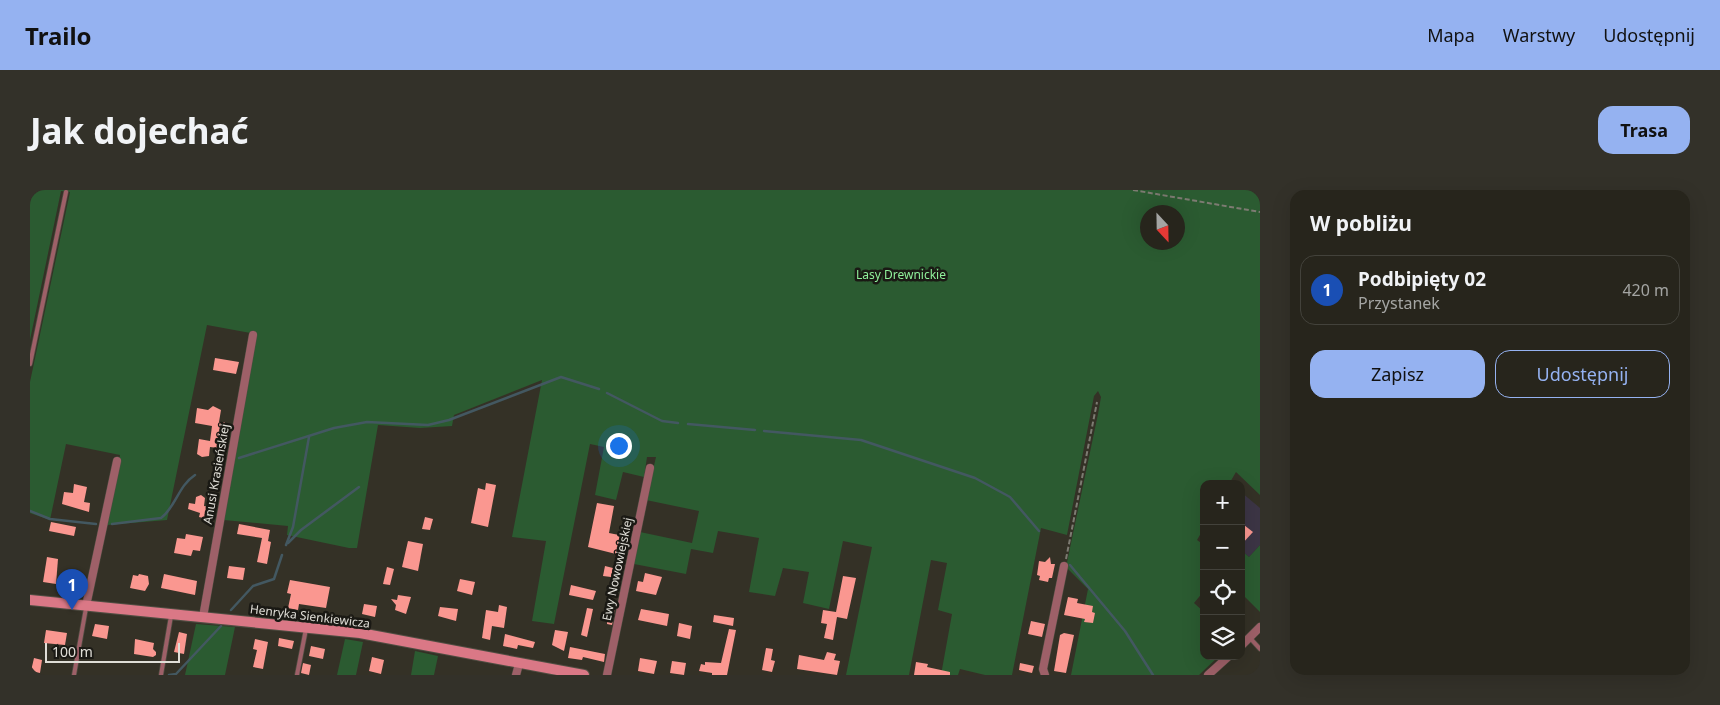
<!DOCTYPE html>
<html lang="pl">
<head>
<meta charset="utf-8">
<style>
	:root { --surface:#27251c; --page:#333129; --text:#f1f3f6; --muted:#a4a5a3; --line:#43423b; --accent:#95b2f1 }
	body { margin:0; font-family:"Noto Sans",sans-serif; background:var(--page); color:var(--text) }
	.controls { position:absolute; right:15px; bottom:15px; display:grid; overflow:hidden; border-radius:10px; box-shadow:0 5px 20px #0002 }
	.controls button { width:45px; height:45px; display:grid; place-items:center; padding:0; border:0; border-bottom:1px solid var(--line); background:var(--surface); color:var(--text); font:25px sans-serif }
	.compass { position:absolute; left:1110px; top:15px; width:45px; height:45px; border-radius:50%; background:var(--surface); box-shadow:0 5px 20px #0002; rotate:158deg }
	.scale { position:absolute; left:15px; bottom:12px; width:135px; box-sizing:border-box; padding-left:5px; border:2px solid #e0ded7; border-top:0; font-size:14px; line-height:18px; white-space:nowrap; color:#e0ded7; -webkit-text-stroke:4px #1a1914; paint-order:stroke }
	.you { position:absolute; left:588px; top:255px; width:18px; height:18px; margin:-12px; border:4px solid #fff; border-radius:50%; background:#1a73e8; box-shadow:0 0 0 8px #1a73e833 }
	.badge { display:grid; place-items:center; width:32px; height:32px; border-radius:50%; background:var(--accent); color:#fff; font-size:16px; font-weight:700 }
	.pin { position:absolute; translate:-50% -41px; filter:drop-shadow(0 1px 2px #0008) }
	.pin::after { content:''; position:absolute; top:26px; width:18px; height:15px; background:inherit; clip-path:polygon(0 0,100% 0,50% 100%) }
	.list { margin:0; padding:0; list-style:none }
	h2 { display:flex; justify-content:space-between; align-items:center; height:65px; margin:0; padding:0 20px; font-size:21px }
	h2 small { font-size:16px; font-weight:400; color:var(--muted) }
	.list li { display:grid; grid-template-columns:32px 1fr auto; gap:15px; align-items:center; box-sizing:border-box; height:70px; margin:0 10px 10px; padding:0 10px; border:1px solid var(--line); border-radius:15px }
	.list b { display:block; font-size:19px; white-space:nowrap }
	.list p { margin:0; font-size:16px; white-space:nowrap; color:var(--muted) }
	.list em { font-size:16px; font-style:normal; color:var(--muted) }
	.actions { display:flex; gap:10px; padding:15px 20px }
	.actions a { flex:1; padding:11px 0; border:1px solid var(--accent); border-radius:15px; text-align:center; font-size:18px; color:var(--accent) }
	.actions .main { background:var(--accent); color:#111 }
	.icon { flex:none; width:28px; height:28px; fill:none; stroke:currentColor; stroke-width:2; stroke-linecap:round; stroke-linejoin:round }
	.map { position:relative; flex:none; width:1230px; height:485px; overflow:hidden; border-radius:15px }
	header { display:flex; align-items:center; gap:30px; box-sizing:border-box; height:70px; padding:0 25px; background:var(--accent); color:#111 }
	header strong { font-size:24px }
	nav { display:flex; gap:28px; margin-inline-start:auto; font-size:18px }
	.intro { display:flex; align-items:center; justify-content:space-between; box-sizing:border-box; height:120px; padding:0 30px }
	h1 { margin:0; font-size:35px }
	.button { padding:12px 22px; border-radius:15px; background:var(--accent); color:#111; font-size:18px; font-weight:700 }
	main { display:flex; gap:30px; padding:0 30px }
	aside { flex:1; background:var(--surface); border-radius:15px; box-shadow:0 5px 20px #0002 }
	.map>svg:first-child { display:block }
</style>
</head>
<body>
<header>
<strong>Trailo</strong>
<nav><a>Mapa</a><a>Warstwy</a><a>Udostępnij</a></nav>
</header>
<div class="intro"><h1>Jak dojechać</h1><a class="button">Trasa</a></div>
<main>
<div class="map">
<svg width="1230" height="485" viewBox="0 0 1230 485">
	<rect width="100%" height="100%" fill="#343126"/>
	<path fill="#3c3545" d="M1211 302 1230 318V355L1219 367 1211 360Z"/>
	<g fill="#2b5b31" fill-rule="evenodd">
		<path d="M0 0H1230V305L1206 282 1199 294H1174V338L1167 350 1174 355V401L1164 413 1174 422V466H1189L1169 485H1041L1058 399 1036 377 1068 224 1071 207 1068 201 1064 206 1037 345 1011 338 982 485H955L930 479 928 485H911L922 424 908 420 917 373 901 370 879 485H816L842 357 813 351 799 419 773 413 779 382 753 378 745 406 719 402 729 348 688 341 683 363 661 359 656 384 604 374 610 342 662 353 669 321 616 310 626 267H617L614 287 593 282 586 310 565 305 574 257 560 254 524 434 502 431 516 351 482 347 512 190 424 225 422 236 390 238 348 235 327 358H319L257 345 258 336 194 330 226 144 177 135 137 330 77 335 90 265 36 254 20 330 0 323V192L40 2 31 1 0 150ZM1118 22H1148V52H1118Z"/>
		<path d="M1230 355V422L1211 403V360L1219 367Z"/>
		<path d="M166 434 205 437 195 485H155Z"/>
		<path d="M315 449 333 452 326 485H307Z"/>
		<path d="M385 461 408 466 404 485H381Z"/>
	</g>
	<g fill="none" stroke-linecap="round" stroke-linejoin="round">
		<g stroke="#435861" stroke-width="2.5">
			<path d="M577 203 632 231 648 233"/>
			<path d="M658 234 725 240"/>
			<path d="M734 241 831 250 945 288 980 307 1009 341"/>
			<path d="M209 268 304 238 337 232 398 235 419 230 531 187 569 199"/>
			<path d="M0 321 20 329 66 334"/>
			<path d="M82 334 131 328C146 317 148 296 165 285"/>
			<path d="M258 353 271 340 329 297"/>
			<path d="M256 355 263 337 279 247"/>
			<path d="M1040 375 1095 441 1123 485"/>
			<path d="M201 420 223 396 244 389 252 365"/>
			<path d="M139 485 146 484 191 436"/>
		</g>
	</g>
	<g fill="#fa9790">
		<path d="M185 168 209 172 206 184 183 180Z"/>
		<path d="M183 216 191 220 189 232H195L193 241H191L188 258 180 257 179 266 172 267 167 264 169 249 180 251 182 236 165 233 167 218 178 220Z"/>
		<path d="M456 293 466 295 458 337 441 333 448 298 455 300Z"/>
		<path d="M44 294 57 297 54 312 60 313 59 322 32 314 34 302 43 303Z"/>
		<path d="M171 305 175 308 174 316 180 317 177 329 169 327 170 323 158 319 159 313 165 314 166 307Z"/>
		<path d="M567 313 584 316 579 343 594 346 590 365 558 357Z"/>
		<path d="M395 327 403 329 400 340 392 339Z"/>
		<path d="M21 332 46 337 44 346 19 341Z"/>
		<path d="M209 334 240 340 238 351 241 352 237 374 227 372 232 348 207 344Z"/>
		<path d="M1214 335 1223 342 1211 355V338Z"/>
		<path d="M156 344 173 347 170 361 163 360 161 366 144 363 147 348 155 349Z"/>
		<path d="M378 351 393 354 388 381 372 377Z"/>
		<path d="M17 367 28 369 26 394 13 392Z"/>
		<path d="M1020 367 1021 374H1025L1022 388H1019L1018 392 1009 390 1010 386 1007 385 1009 371 1015 372Z"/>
		<path d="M199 376 215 378 213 390 197 388Z"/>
		<path d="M575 376 583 378 581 387 573 386Z"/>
		<path d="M357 377 364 379 360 395 353 394Z"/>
		<path d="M615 383 632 387 626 405 606 401 608 391 613 392Z"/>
		<path d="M109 384 118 386 119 394 115 401 100 398 103 385 108 386Z"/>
		<path d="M134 384 167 391 165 405 131 398Z"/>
		<path d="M813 386 826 388 817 429 807 427 803 450 794 448 797 434 791 433 793 420 806 422Z"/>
		<path d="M430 389 445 392 442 405 427 401Z"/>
		<path d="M260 390 300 397 296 418 269 414 268 420 258 418 261 404 257 403Z"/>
		<path d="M541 395 566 401 563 410 539 405Z"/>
		<path d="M368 405 381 407 376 424 365 420 366 415 361 409 367 410Z"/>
		<path d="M1038 407 1048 409 1047 413 1063 416 1062 422 1065 423 1063 433 1054 432 1055 429 1034 425Z"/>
		<path d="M334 414 347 416 345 427 332 424Z"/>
		<path d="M469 415 477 417 474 438 462 436 460 450 452 448 456 420 468 422Z"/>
		<path d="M410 417 428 419 426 431 408 426Z"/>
		<path d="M557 418 563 419 557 447 551 445Z"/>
		<path d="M578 419 585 420 582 435 577 434Z"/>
		<path d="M611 419 639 424 637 436 608 430Z"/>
		<path d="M684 425 704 428 703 436 683 432Z"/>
		<path d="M1001 431 1015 434 1012 447 998 444Z"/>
		<path d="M649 433 662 436 660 449 647 446Z"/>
		<path d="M65 434 79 436 77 449 62 446Z"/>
		<path d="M699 439 706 440 697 485H682V483L669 481 671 474 675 475V472L691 473Z"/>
		<path d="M16 440 37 443 35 455 14 453Z"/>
		<path d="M525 440 538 442 534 461 522 455Z"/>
		<path d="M149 442 157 444 154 464 144 462Z"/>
		<path d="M1034 443 1044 445 1036 483 1024 481 1030 445Z"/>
		<path d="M475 444 505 452 503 458 488 455 487 459 473 456Z"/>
		<path d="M249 448 264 451 262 459 248 456Z"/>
		<path d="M105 449 124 453 123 459 126 462V465L123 467 104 464Z"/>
		<path d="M225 449 238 452 233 479 223 477 227 460 223 459Z"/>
		<path d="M281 456 295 459 293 469 279 466Z"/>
		<path d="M540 457 575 464 574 472 553 467 552 470 538 468Z"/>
		<path d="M736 458 743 459 741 470 745 471 742 482 732 480Z"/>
		<path d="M797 462 806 464 804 470 810 471 807 485 767 479 769 465 794 470Z"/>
		<path d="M342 467 354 470 351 484 339 481Z"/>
		<path d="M4 468 12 470 10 483 1 481Z"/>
		<path d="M610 468 627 471 624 484 608 481Z"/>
		<path d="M642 471 656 473 654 485 640 483Z"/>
		<path d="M886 472 898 474 897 477 920 482V485H884Z"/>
		<path d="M273 473 281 475 279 485 271 483Z"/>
		<path d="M990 473 1004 476 1002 483 989 480Z"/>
	</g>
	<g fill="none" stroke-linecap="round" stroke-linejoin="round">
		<g stroke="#504d42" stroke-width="5.5">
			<g id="lane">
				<path d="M0 174 36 2"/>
				<path d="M1220 448 1230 459"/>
				<path d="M44 485 56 418"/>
				<path d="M131 485 141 426"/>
				<path d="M267 485 276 439"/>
			</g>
		</g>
		<g stroke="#504d42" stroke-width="9">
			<g id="street">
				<path d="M56 416 87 271"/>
				<path d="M173 427 223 145"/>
				<path d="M1211 456 1230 437"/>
				<path d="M486 485 489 474"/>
				<path d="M577 485 620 278"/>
				<path d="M1015 485 1013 479 1034 376"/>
				<path d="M1178 485 1199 466"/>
			</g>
		</g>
		<g stroke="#504d42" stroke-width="12">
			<path id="secondary" d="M0 410 330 443 554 485"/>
		</g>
		<g stroke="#7d7b72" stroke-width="2" stroke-dasharray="5 2.5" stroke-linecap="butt">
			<path d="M1103 0 1230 22"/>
			<path d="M1036 369 1067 212"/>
		</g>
		<use href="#lane" stroke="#9e6068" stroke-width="4"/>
		<use href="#street" stroke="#9e6068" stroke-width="8"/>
		<use href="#secondary" stroke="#da7886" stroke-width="10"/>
	</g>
	<g text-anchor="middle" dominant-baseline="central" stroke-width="5" stroke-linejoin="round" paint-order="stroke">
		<g font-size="12" fill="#90f19b" stroke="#1a1914">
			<text x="871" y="84">Lasy Drewnickie</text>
		</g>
		<g font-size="12" fill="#e0ded7" stroke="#1a1914">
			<text transform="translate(186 284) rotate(-80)">Anusi Krasieńskiej</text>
			<text transform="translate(587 379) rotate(-78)">Ewy Nowowiejskiej</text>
			<text transform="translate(280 426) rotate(7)">Henryka Sienkiewicza</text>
		</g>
	</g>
</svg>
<div class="controls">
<button>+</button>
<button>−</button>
<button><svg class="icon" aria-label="locate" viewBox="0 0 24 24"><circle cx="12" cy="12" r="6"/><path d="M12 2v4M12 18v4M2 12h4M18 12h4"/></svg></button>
<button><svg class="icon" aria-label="layers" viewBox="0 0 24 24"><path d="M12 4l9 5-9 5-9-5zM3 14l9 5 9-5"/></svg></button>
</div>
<svg class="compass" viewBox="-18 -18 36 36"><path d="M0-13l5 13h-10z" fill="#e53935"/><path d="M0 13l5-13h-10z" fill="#a4a5a3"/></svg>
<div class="scale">100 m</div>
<div class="you"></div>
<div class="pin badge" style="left:42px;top:420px;background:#1a4fb4">1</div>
</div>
<aside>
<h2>W pobliżu<small></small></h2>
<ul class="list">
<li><span class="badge" style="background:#1a4fb4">1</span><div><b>Podbipięty 02</b><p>Przystanek</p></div><em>420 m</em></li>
</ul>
<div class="actions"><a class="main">Zapisz</a><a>Udostępnij</a></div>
</aside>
</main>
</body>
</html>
